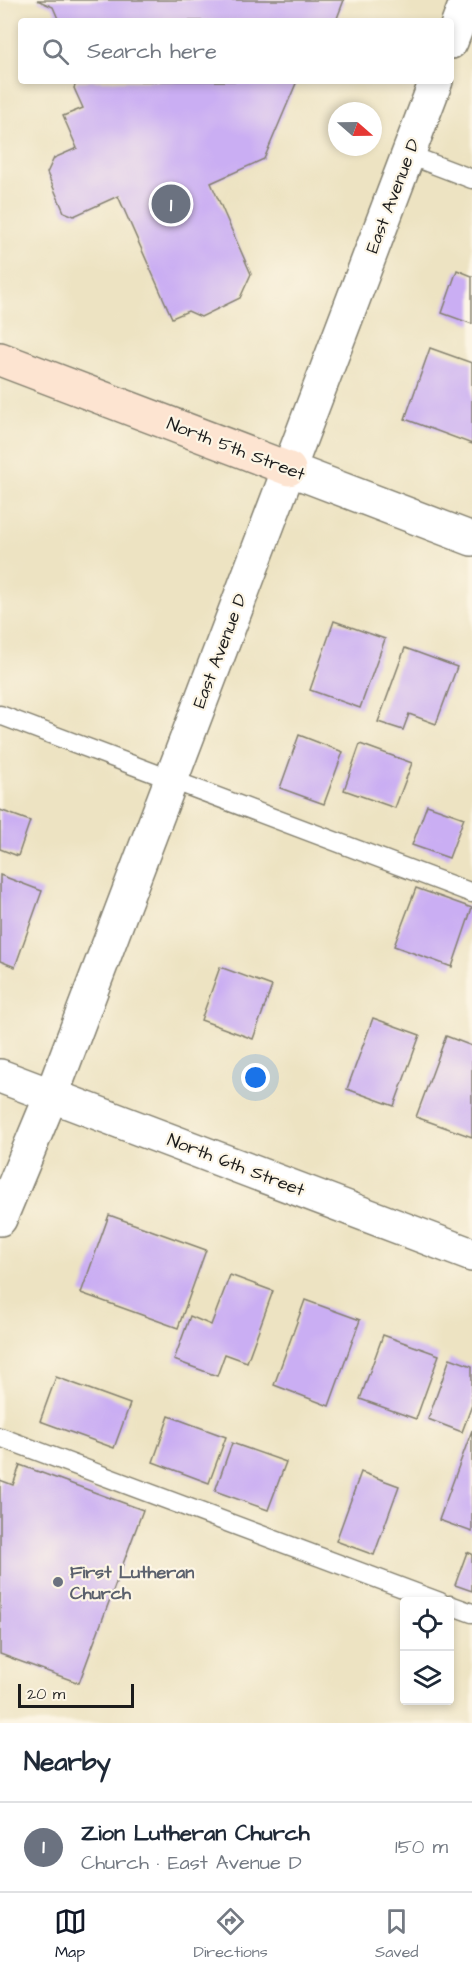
<!DOCTYPE html>
<html lang="en">
<head>
<meta charset="utf-8">
<style>
	:root { --surface:#fff; --page:#f2f2f3; --text:#1f2937; --muted:#747a83; --line:#e0e1e3; --accent:#111827 }
	body { margin:0; font-family:"Architects Daughter",sans-serif; background:var(--page); color:var(--text) }
	.controls { position:absolute; right:18px; bottom:18px; display:grid; overflow:hidden; border-radius:6px; box-shadow:0 3px 9px #0003 }
	.controls button { width:54px; height:54px; display:grid; place-items:center; padding:0; border:0; border-bottom:2px solid var(--line); background:var(--surface); color:var(--text); font:30px sans-serif }
	.compass { position:absolute; left:328px; top:102px; width:54px; height:54px; border-radius:50%; background:var(--surface); box-shadow:0 3px 9px #0003; rotate:110deg }
	.scale { position:absolute; left:18px; bottom:15px; width:116px; box-sizing:border-box; padding-left:6px; border:3px solid #1c1c1c; border-top:0; font-size:16px; line-height:21px; white-space:nowrap; color:#1c1c1c; -webkit-text-stroke:4px #fcf5e5; paint-order:stroke }
	.you { position:absolute; left:256px; top:1078px; width:21px; height:21px; margin:-15px; border:4px solid #fff; border-radius:50%; background:#1a73e8; box-shadow:0 0 0 9px #1a73e833 }
	.badge { display:grid; place-items:center; width:39px; height:39px; border-radius:50%; background:var(--accent); color:#fff; font-size:20px; font-weight:700 }
	.pin { position:absolute; translate:-50% -50%; border:3px solid #fff; box-shadow:0 2px 6px #0006 }
	.list { margin:0; padding:0; list-style:none }
	h2 { display:flex; justify-content:space-between; align-items:center; height:78px; margin:0; padding:0 24px; font-size:26px }
	h2 small { font-size:20px; font-weight:400; color:var(--muted) }
	.list li { display:grid; grid-template-columns:39px 1fr auto; gap:18px; align-items:center; box-sizing:border-box; height:90px; padding:0 24px; border-top:2px solid var(--line) }
	.list b { display:block; font-size:22px; white-space:nowrap }
	.list p { margin:0; font-size:20px; white-space:nowrap; color:var(--muted) }
	.list em { font-size:20px; font-style:normal; color:var(--muted) }
	.icon { flex:none; width:33px; height:33px; fill:none; stroke:currentColor; stroke-width:2; stroke-linecap:round; stroke-linejoin:round }
	.map { position:relative; flex:none; width:472px; height:1723px; overflow:hidden }
	.search { position:absolute; background:var(--surface); box-shadow:0 3px 9px #0003; left:18px; right:18px; top:18px; height:66px; display:flex; align-items:center; gap:15px; box-sizing:border-box; padding:0 21px; border-radius:6px; color:var(--muted); font-size:22px }
	.sheet { height:168px; background:var(--surface) }
	nav { display:flex; justify-content:space-around; align-items:center; box-sizing:border-box; height:84px; border-top:2px solid var(--line); background:var(--surface); font-size:16px; color:var(--muted) }
	nav a { display:grid; justify-items:center; gap:3px }
	nav .on { color:var(--accent) }
	.map>svg:first-child { display:block }
</style>
</head>
<body>
<div class="map">
<svg width="472" height="1723" viewBox="0 0 472 1723">
	<rect width="100%" height="100%" fill="#fcf5e5"/>
	<filter id="ink" filterUnits="userSpaceOnUse"><feTurbulence type="fractalNoise" baseFrequency=".0167" numOctaves="2"/><feDisplacementMap in="SourceGraphic" scale="12" xChannelSelector="R" yChannelSelector="G"/><feConvolveMatrix kernelMatrix="1 2 1 2 8 2 1 2 1" color-interpolation-filters="sRGB"/></filter>
	<filter id="wash" filterUnits="userSpaceOnUse"><feTurbulence type="fractalNoise" baseFrequency=".008" numOctaves="4" result="noise"/><feDisplacementMap in="SourceGraphic" scale="24" xChannelSelector="R" yChannelSelector="G"/><feGaussianBlur stdDeviation="1.35" result="paint"/><feColorMatrix in="noise" values="0 0 0 0 0 0 0 0 0 0 0 0 0 0 0 0 0 1.4 0 .05"/><feComposite in="paint" operator="in"/></filter>
	<g filter="url(#wash)">
		<rect width="100%" height="100%" fill="#ede3c2"/>
		<g id="blocks">
			<g fill="#caaef3">
				<path d="M37 0H344L336 21H59L53 7Z"/>
				<path d="M77 81H297L264 159 211 183 251 274 240 298 201 317 188 311 172 318 118 196 74 216 64 212 47 173 54 158 77 148 63 116 83 108 74 88Z"/>
				<path d="M457 270 472 276V324L442 313Z"/>
				<path d="M430 348 472 363V444L405 419Z"/>
				<path d="M334 621 385 639 360 708 310 690Z"/>
				<path d="M405 648 457 667 436 724 409 714 403 730 378 722Z"/>
				<path d="M299 735 343 752 324 804 280 788Z"/>
				<path d="M360 744 412 763 395 808 344 790Z"/>
				<path d="M427 805 464 818 449 858 412 845Z"/>
				<path d="M0 810 30 821 18 856 0 849Z"/>
				<path d="M0 875 42 891 15 967 0 961Z"/>
				<path d="M416 888 472 908 452 967 394 946Z"/>
				<path d="M220 967 272 986 253 1039 201 1020Z"/>
				<path d="M373 1018 420 1035 394 1106 347 1089Z"/>
				<path d="M446 1036 472 1046V1137L416 1117Z"/>
				<path d="M109 1215 206 1250 178 1328 81 1293Z"/>
				<path d="M230 1275 273 1291 247 1362 225 1354 217 1376 174 1360 190 1316 211 1325Z"/>
				<path d="M305 1300 360 1320 329 1406 274 1385Z"/>
				<path d="M383 1335 439 1355 416 1419 360 1399Z"/>
				<path d="M450 1358 472 1366V1405L462 1432 428 1419Z"/>
				<path d="M56 1377 130 1404 114 1448 40 1421Z"/>
				<path d="M169 1416 226 1437 209 1483 153 1462Z"/>
				<path d="M472 1430V1532L439 1520Z"/>
				<path d="M232 1443 286 1462 268 1510 215 1491Z"/>
				<path d="M20 1465 143 1510 79 1683 0 1654V1480L13 1485Z"/>
				<path d="M361 1472 399 1486 374 1555 336 1541Z"/>
				<path d="M467 1552 472 1554V1591L455 1585Z"/>
			</g>
		</g>
	</g>
	<g filter="url(#ink)">
		<use href="#blocks" fill-opacity="0" stroke="#84806f" stroke-width="1.5"/>
		<g fill="none" stroke-linecap="round" stroke-linejoin="round">
			<g stroke="#84806f" stroke-width="21">
				<g id="lane">
					<path d="M409 155 472 179"/>
					<path d="M0 715 472 893"/>
					<path d="M0 1437 440 1602"/>
					<path d="M450 1605 472 1613"/>
				</g>
			</g>
			<g stroke="#84806f" stroke-width="36">
				<g id="street">
					<path d="M451 42 467 0"/>
					<path d="M289 469 472 539"/>
					<path d="M0 1076 472 1255"/>
					<path d="M0 1219 52 1094 436 81"/>
				</g>
			</g>
			<g stroke="#84806f" stroke-width="36">
				<path id="secondary" d="M0 359 289 469"/>
			</g>
			<use href="#lane" stroke="#fff" stroke-width="18"/>
			<use href="#street" stroke="#fff" stroke-width="33"/>
			<use href="#secondary" stroke="#fde4d1" stroke-width="33"/>
		</g>
	</g>
	<circle fill="#6b7280" stroke="#fcf5e5" stroke-width="2" cx="58" cy="1582" r="6"/>
	<g text-anchor="middle" dominant-baseline="central" stroke-width="4.5" stroke-linejoin="round" paint-order="stroke">
		<g font-size="18" fill="#1c1c1c" stroke="#fcf5e5">
			<text transform="translate(393 196) rotate(-69)">East Avenue D</text>
			<text transform="translate(236 449) rotate(21)">North 5th Street</text>
			<text transform="translate(220 651) rotate(-69)">East Avenue D</text>
			<text transform="translate(236 1165) rotate(21)">North 6th Street</text>
		</g>
		<g font-size="18" font-weight="bold" fill="#5b616d" stroke="#fcf5e5" text-anchor="start">
			<text x="70" y="1572">First Lutheran<tspan x="70" dy="21">Church</tspan></text>
		</g>
	</g>
</svg>
<div class="controls">
<button><svg class="icon" aria-label="locate" viewBox="0 0 24 24"><circle cx="12" cy="12" r="6"/><path d="M12 2v4M12 18v4M2 12h4M18 12h4"/></svg></button>
<button><svg class="icon" aria-label="layers" viewBox="0 0 24 24"><path d="M12 4l9 5-9 5-9-5zM3 14l9 5 9-5"/></svg></button>
</div>
<svg class="compass" viewBox="-18 -18 36 36"><path d="M0-13l5 13h-10z" fill="#e53935"/><path d="M0 13l5-13h-10z" fill="#747a83"/></svg>
<div class="scale">20 m</div>
<div class="you"></div>
<div class="pin badge" style="left:171px;top:204px;background:#6b7280">1</div>
<div class="search"><svg class="icon" aria-label="search" viewBox="0 0 24 24"><circle cx="10" cy="10" r="6"/><path d="M15 15l6 6"/></svg>Search here</div>
</div>
<section class="sheet">
<h2>Nearby<small></small></h2>
<ul class="list">
<li><span class="badge" style="background:#6b7280">1</span><div><b>Zion Lutheran Church</b><p>Church · East Avenue D</p></div><em>150 m</em></li>
</ul>
</section>
<nav>
<a class="on"><svg class="icon" aria-label="map" viewBox="0 0 24 24"><path d="M3 6l6-2 6 2 6-2v14l-6 2-6-2-6 2zM9 4v14M15 6v14"/></svg>Map</a>
<a><svg class="icon" aria-label="directions" viewBox="0 0 24 24"><path d="M12 3l9 9-9 9-9-9zM9 14v-3h6M13 9l2 2-2 2"/></svg>Directions</a>
<a><svg class="icon" aria-label="saved" viewBox="0 0 24 24"><path d="M7 4h10v16l-5-4-5 4z"/></svg>Saved</a>
</nav>
</body>
</html>
